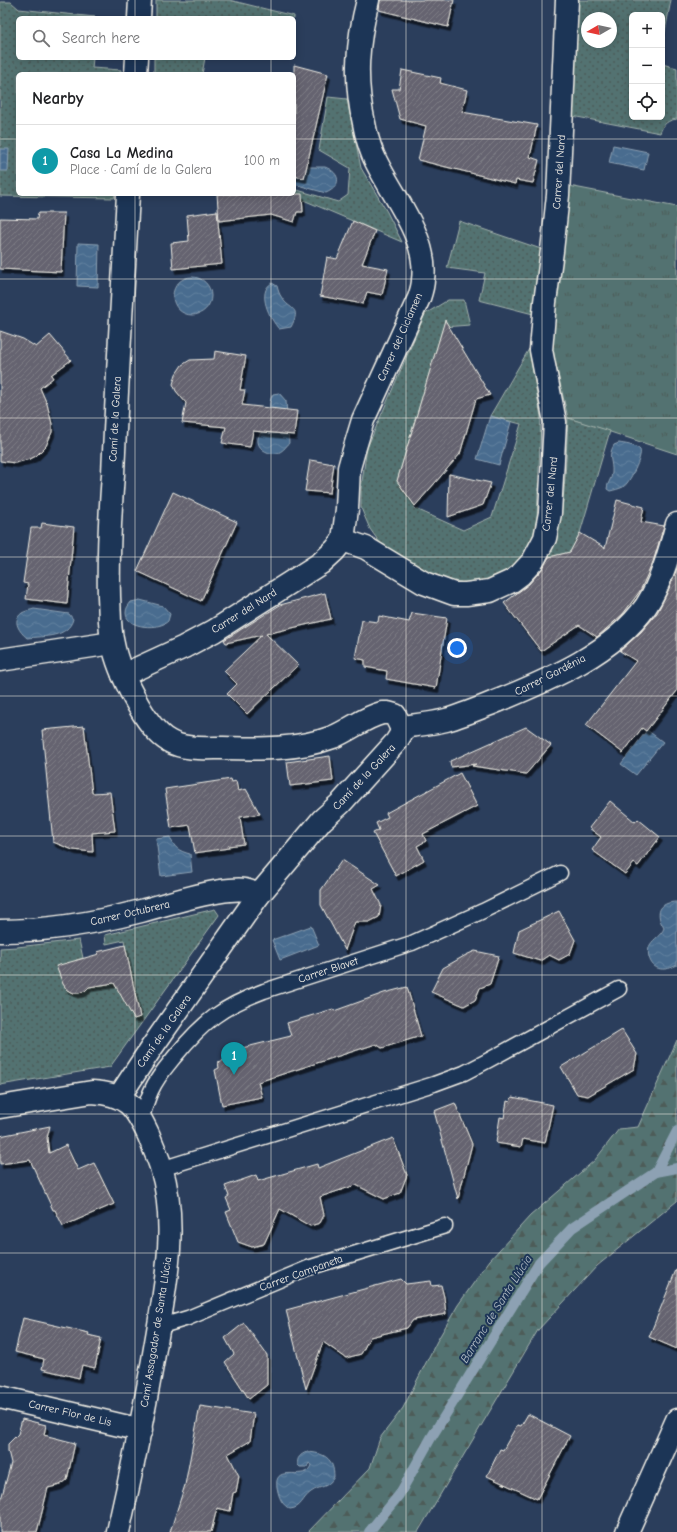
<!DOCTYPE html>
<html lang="en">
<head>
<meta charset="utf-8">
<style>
	:root { --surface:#fff; --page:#f2f2f2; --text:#202124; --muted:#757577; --line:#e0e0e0; --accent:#0f766e }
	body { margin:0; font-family:"Comic Neue",sans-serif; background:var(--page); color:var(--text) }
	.controls { position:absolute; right:12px; top:12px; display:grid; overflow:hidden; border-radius:6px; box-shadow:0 2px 10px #0003 }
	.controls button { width:36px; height:36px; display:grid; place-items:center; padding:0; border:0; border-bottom:1px solid var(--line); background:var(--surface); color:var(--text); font:20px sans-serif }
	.compass { position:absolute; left:581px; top:12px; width:36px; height:36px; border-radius:50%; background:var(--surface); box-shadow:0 2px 10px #0003; rotate:261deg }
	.you { position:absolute; left:457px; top:648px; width:14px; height:14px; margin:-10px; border:3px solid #fff; border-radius:50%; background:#1a73e8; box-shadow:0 0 0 6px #1a73e833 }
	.badge { display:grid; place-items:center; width:26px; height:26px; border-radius:50%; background:var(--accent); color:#fff; font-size:13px; font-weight:700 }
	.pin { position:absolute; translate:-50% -33px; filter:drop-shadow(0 1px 2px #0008) }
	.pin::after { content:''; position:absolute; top:21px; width:14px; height:12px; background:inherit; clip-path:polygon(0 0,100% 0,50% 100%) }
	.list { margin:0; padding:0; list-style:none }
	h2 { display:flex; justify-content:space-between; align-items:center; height:52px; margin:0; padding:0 16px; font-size:17px }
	h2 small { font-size:13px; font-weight:400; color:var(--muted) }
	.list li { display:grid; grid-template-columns:26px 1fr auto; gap:12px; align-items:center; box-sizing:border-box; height:72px; padding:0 16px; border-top:1px solid var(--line) }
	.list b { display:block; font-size:15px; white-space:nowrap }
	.list p { margin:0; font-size:13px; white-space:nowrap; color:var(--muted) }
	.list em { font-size:13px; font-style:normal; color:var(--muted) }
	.icon { flex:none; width:22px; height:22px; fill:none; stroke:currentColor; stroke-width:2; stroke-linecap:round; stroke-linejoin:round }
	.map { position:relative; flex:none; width:677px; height:1532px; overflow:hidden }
	.search { position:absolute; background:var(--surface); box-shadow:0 2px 10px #0003; left:16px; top:16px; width:280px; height:44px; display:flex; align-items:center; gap:10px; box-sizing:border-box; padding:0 14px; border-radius:6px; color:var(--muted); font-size:15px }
	.panel { position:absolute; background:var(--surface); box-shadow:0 2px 10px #0003; left:16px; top:72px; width:280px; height:124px; border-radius:6px }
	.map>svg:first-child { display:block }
</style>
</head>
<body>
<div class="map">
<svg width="677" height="1532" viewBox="0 0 677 1532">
	<defs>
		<pattern id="grass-tufts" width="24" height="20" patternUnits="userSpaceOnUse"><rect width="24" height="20" fill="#527271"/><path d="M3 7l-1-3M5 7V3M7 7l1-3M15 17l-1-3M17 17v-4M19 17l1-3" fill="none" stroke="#4d5b59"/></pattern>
		<pattern id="forest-firs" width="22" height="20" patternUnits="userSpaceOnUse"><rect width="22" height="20" fill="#527271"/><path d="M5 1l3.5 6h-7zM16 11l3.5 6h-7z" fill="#4d5b59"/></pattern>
		<pattern id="garden-dots" width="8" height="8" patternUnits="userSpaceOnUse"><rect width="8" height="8" fill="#527271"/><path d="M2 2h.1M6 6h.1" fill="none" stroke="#4d5b59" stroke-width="1.8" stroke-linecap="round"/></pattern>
		<pattern id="water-waves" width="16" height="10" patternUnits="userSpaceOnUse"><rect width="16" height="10" fill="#486c8f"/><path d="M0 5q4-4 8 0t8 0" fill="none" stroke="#63819f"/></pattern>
		<pattern id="building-hatch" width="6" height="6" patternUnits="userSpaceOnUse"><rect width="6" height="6" fill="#65646f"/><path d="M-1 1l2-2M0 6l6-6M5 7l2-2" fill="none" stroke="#7c7b84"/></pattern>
		<filter id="shadow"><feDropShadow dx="2.5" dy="4.5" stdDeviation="0" flood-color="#0009"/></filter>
	</defs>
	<rect width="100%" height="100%" fill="#2b3e5c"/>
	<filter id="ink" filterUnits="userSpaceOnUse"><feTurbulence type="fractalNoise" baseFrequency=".025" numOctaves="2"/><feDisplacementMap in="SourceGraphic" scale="8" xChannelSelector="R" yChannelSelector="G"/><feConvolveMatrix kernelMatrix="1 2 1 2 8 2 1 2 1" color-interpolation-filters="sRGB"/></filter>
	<g filter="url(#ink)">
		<path fill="url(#grass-tufts)" stroke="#a3b2ac" d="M569 186 677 207V454L568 418 551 344Z"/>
		<path fill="url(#forest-firs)" stroke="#a3b2ac" d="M677 1040V1201L597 1266 538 1330 418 1532H308L370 1468 380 1438 403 1408 437 1341 458 1305 490 1260 530 1216 595 1160 619 1129 638 1127Z"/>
		<g fill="url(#garden-dots)" stroke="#a3b2ac" fill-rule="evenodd">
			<path d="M156 0H229L294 16V18H156Z"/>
			<path d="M578 0H671L662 47V15H632V117H662V64L677 68V119C668 120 663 124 660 133L572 116ZM587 18H611V42H587Z"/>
			<path d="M0 2H11L19 9 95 17 18 18V58H93L92 68 121 70V74H18V194H115L114 198 0 196Z"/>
			<path d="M154 58H205L202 74H154Z"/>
			<path d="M328 97 347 99 361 168 387 212 402 242 301 199 294 194V189L338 202 348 195 350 168 319 150Z"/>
			<path d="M459 221 541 249 533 314 479 300 485 273 447 268Z"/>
			<path d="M448 300H464L470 325 443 327 397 481 415 506 414 508 463 530 492 517 521 424 490 416 529 349 541 417 537 519 534 533 529 547 520 561 510 571 497 578 481 583H464L430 576 380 543 370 529 361 508V488L367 448 425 314Z"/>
			<path d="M568 418 610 431 580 533 570 552 546 558C552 548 557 537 559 526 566 491 566 453 568 418Z"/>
			<path d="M215 909 219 915 110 1067 0 1085V948L17 947 79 940 83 958 76 960 67 990C76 994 82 994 89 987L132 979 124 940 106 944 105 935Z"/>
		</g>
		<g fill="url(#water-waves)" stroke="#8da1b3">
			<path d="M613 145 648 152 644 170 609 163Z"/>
			<path d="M0 149H9L8 171H0Z"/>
			<path d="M325 167C341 173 342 186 326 193L294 184V167Z"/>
			<path d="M78 243 99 244 98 287 77 286Z"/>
			<circle cx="192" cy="296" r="19"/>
			<path d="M272 283 277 286C278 290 279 294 282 298 290 311 302 306 291 327L279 329C270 319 256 292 272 283Z"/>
			<path d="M279 393 286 401 289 443C286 447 282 452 277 453 270 455 259 450 258 442 257 434 263 432 267 427 273 416 266 405 273 394Z"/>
			<path d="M490 416 511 422 499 465 477 459Z"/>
			<path d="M619 443C624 444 636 445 640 450 643 456 629 484 623 487 619 489 614 490 610 491L607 489C607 483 612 479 612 473 613 461 607 457 614 445Z"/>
			<path d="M140 600 163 606 170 614 168 621C160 630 126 629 126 613 126 608 128 606 131 602Z"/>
			<path d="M34 609 69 614 73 619C68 638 44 636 27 638 20 632 11 621 22 613 25 611 31 610 34 609Z"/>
			<path d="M647 730 663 742 636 775 621 764Z"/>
			<path d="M170 837C174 848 179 851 190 854L192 872 161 876 156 839Z"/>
			<path d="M677 902V965C666 971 653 972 649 957 648 953 648 949 650 945 654 938 661 936 664 928 655 914 658 902 677 902Z"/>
			<path d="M311 926 319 945 280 960 272 940Z"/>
			<path d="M307 1452C324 1453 334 1458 334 1477 327 1489 321 1485 311 1492 302 1498 302 1508 290 1509 283 1505 280 1500 278 1492 271 1465 294 1477 306 1472 309 1471 311 1468 312 1465L309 1463 307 1467H300L298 1465C296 1458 301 1454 307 1452Z"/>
		</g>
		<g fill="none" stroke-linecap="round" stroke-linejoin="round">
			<g stroke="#8da1b3" stroke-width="10">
				<path d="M656 1172 677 1168"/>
				<path d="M369 1532 399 1495 431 1438 539 1263 572 1228 656 1172 677 1131"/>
			</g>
		</g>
		<g fill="url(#building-hatch)" stroke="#f4f1e8" filter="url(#shadow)">
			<path d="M380 0H454L448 27 379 10Z"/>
			<path d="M294 65 328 74 304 178 294 176Z"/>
			<path d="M402 70 441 78 440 83 467 90 462 112 537 125 530 157 539 160 533 183 516 180 515 184 418 160 426 126 400 119 392 89H399Z"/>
			<path d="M217 194H302L303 212H297L294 222 271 215 219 221Z"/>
			<path d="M217 211 222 264 173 269 171 243 189 241 187 215Z"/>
			<path d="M38 213H64L61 272 0 269V218L37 219Z"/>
			<path d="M353 221 375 231 362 264 388 269 382 295 367 292 363 304 320 296 327 257 337 259Z"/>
			<path d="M445 320 490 395 476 399 460 454 415 506 397 481Z"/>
			<path d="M0 331 23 339 36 347 50 335 71 360 51 375 53 378 40 388 47 404 52 424V432L46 446 36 456 30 459 15 463 0 461Z"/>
			<path d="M215 351 246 356 240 390H245L242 405 297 411 294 435 253 431 250 447 222 443 226 427 182 423 186 403 176 391 173 384 176 374 182 365 190 360 214 359Z"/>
			<path d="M310 460 334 464 330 493 305 491Z"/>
			<path d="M449 474 491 483 483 505 448 517Z"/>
			<path d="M173 492 237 522 201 601 137 571Z"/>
			<path d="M617 500 644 507 641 522 664 526 653 562 640 591 623 614 597 637 579 625 541 651 504 603 529 584 542 569 549 557 570 552 580 533 605 548Z"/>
			<path d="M42 523 74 527 67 604 26 599 28 584 23 583 31 528H41Z"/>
			<path d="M677 568V691L646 731 642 728 623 753 586 725 636 661 620 651 641 632 657 613 667 593Z"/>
			<path d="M325 593 331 619 266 634 298 665 247 714 227 694 237 684 224 671 262 635 226 643 224 640 280 605Z"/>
			<path d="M412 613 447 618 436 688 386 679 387 671 365 667V660L355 658 362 620 378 622 379 616 409 622Z"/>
			<path d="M84 726 92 793 110 792 115 831 92 833 93 852 73 850 53 842 42 730Z"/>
			<path d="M526 727 551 745 526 774 472 766 476 764 451 767 450 761Z"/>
			<path d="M330 756 333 781 290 786 287 762Z"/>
			<path d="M460 773 477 806 423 834 426 841 417 846 424 860 396 876 373 833 379 830 376 823 388 817 386 813Z"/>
			<path d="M231 779 232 782 236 781 238 791 246 789 260 814 240 817 244 844 228 846 229 848 195 853 190 825 171 828 165 789Z"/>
			<path d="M610 801 635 822 638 819 660 837 638 866 634 863 625 874 592 850 601 837 589 828Z"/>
			<path d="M342 860 380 885 373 889 381 905 379 917 369 922H355L345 950 321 905V890Z"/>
			<path d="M559 911 575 940 570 954 559 960 549 955 540 961 514 953 519 930Z"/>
			<path d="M125 945 140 1017 134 1019 114 983 89 987 85 991 79 993H74L67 990 63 984 56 966 99 954 97 952Z"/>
			<path d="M475 951 499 956 490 984 480 988 475 1000 464 1006 431 992 443 968 466 955Z"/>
			<path d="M407 987 421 1036 382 1048 376 1044 258 1082 262 1097 222 1105 215 1070 219 1068 218 1062 235 1057 234 1050 291 1036 287 1023 333 1009 334 1011 384 993Z"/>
			<path d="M622 1030 637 1054 634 1069 588 1096 577 1094 561 1067Z"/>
			<path d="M512 1097 553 1105 545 1143 523 1139 521 1147 496 1143 500 1117 504 1118 507 1101 510 1102Z"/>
			<path d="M455 1103 472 1144 458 1199 434 1111Z"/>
			<path d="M50 1126 47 1138 49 1153 66 1145 78 1170 94 1163 114 1204 63 1226 55 1210H53L30 1160 0 1164V1136Z"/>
			<path d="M393 1138 407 1175 400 1193 384 1199 356 1185 320 1197 324 1215 320 1223 310 1226 280 1209 264 1244 252 1247 238 1242 226 1212 231 1210 226 1198 229 1196 225 1186 256 1175 258 1181 317 1164 318 1168Z"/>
			<path d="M676 1270H677V1349L649 1337Z"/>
			<path d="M401 1279 406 1284 431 1281 432 1286 441 1285 444 1297 446 1314 413 1320 407 1328 370 1337 361 1354 346 1358 323 1342 306 1389 286 1310Z"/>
			<path d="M23 1318 89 1333 88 1335 101 1338 95 1368 82 1365 79 1378 42 1369 44 1359 15 1352Z"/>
			<path d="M244 1323 267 1355V1385L249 1399 225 1362 234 1354 225 1338Z"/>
			<path d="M200 1406 254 1414 250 1441 228 1454 239 1476 236 1492 233 1493 230 1511 217 1508 211 1532H170L185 1485Z"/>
			<path d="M528 1414 570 1436 537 1499 487 1476 500 1449 503 1450 517 1425 521 1426Z"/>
			<path d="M22 1419 46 1425 44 1435 75 1443 67 1480 60 1485 48 1488 37 1532H0V1503L11 1463 8 1451V1444L18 1434Z"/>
		</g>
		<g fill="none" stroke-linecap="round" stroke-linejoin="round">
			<g stroke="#f4f1e8" stroke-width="17">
				<g id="lane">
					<path d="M141 1120C144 1110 147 1100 151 1091 157 1077 167 1066 176 1055 204 1021 222 1007 264 991L412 943 483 911 560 873"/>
					<path d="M161 1169 434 1084 464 1073 487 1061 619 989"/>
					<path d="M158 1327 188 1318 308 1268 445 1226"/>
				</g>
			</g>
			<g stroke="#f4f1e8" stroke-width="25">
				<g id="street">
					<path d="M139 18 140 0"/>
					<path d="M136 74 137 58"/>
					<path d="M343 540 366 548 424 583 454 594H466L490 591 512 581 520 575 533 561 545 538 550 513 555 422 541 350 545 302 552 251 558 195 567 0"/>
					<path d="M0 660 112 643"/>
					<path d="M123 675 184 647 214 631 321 563 335 550 343 540 347 509 349 468 354 450 363 420 419 298C421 292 423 286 423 280 429 236 390 194 373 155 369 145 366 134 364 123 354 80 357 43 368 0"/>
					<path d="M401 727C416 725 431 724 446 720 464 715 482 707 500 700 551 679 613 653 646 606 661 584 670 550 677 524"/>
					<path d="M0 931C47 931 95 923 141 911 168 904 203 892 230 890 242 889 249 889 258 896"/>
					<path d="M119 1097 152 1047 258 896 322 820 341 803 396 742 401 734V727L395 715 388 713H382C365 717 350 730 333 737 298 750 259 749 223 748 206 748 184 750 169 741 145 728 118 670 113 644 109 628 110 612 109 597 108 556 110 515 113 474 117 381 123 287 128 194"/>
					<path d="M0 1107 92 1092C127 1094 135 1106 149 1136 153 1147 158 1157 161 1167 180 1229 163 1298 153 1360 143 1417 131 1475 118 1532"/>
					<path d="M0 1397 141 1430"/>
					<path d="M627 1532 677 1420"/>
				</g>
			</g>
			<use href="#lane" stroke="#1d3557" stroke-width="14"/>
			<use href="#street" stroke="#1d3557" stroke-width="22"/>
		</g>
	</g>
	<path fill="none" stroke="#f4f1e8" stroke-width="1" stroke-opacity="0.55" d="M135 0V18M271 0V18M406 0V1532M542 0V1532M135 58V74M271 58V74M0 139H18M294 139H677M135 194V1532M271 194V1532M0 279H677M0 418H677M0 557H677M0 696H677M0 836H677M0 975H677M0 1114H677M0 1253H677M0 1393H677"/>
	<g text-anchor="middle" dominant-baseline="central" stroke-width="4" stroke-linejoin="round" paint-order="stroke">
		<g font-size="11" fill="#f4f1e8" stroke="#1d3557">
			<text transform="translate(559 172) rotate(-86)">Carrer del Nard</text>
			<text transform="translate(400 337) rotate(-66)">Carrer del Ciclamen</text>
			<text transform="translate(115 419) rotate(-87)">Camí de la Galera</text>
			<text transform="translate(550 494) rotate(-84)">Carrer del Nard</text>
			<text transform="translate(244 611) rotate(-32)">Carrer del Nard</text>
			<text transform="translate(550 675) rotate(-27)">Carrer Gardénia</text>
			<text transform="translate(364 777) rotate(-47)">Camí de la Galera</text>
			<text transform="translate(130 913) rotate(-13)">Carrer Octubrera</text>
			<text transform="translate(328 970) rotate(-18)">Carrer Blavet</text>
			<text transform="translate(164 1031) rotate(-55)">Camí de la Galera</text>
			<text transform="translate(301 1273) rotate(-20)">Carrer Campaneta</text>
			<text transform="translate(156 1332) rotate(-81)">Camí Assagador de Santa Llúcia</text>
			<text transform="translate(70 1413) rotate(13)">Carrer Flor de Lis</text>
		</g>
		<g font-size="12" font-style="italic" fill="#b8c2c9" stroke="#1d3557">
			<text transform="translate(496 1309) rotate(-58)">Barranc de Santa Llúcia</text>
		</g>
	</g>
</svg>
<div class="controls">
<button>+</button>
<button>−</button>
<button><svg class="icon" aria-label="locate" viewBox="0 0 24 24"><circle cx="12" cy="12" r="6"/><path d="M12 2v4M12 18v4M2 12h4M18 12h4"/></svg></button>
</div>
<svg class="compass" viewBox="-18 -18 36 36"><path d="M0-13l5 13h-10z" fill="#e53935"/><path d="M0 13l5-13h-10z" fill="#757577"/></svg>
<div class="you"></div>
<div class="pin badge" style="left:234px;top:1075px;background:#0f9aa8">1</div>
<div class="search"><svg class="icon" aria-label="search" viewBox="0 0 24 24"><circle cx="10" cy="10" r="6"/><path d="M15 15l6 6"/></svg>Search here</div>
<section class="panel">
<h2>Nearby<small></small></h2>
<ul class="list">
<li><span class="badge" style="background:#0f9aa8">1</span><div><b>Casa La Medina</b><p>Place · Camí de la Galera</p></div><em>100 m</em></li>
</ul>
</section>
</div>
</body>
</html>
